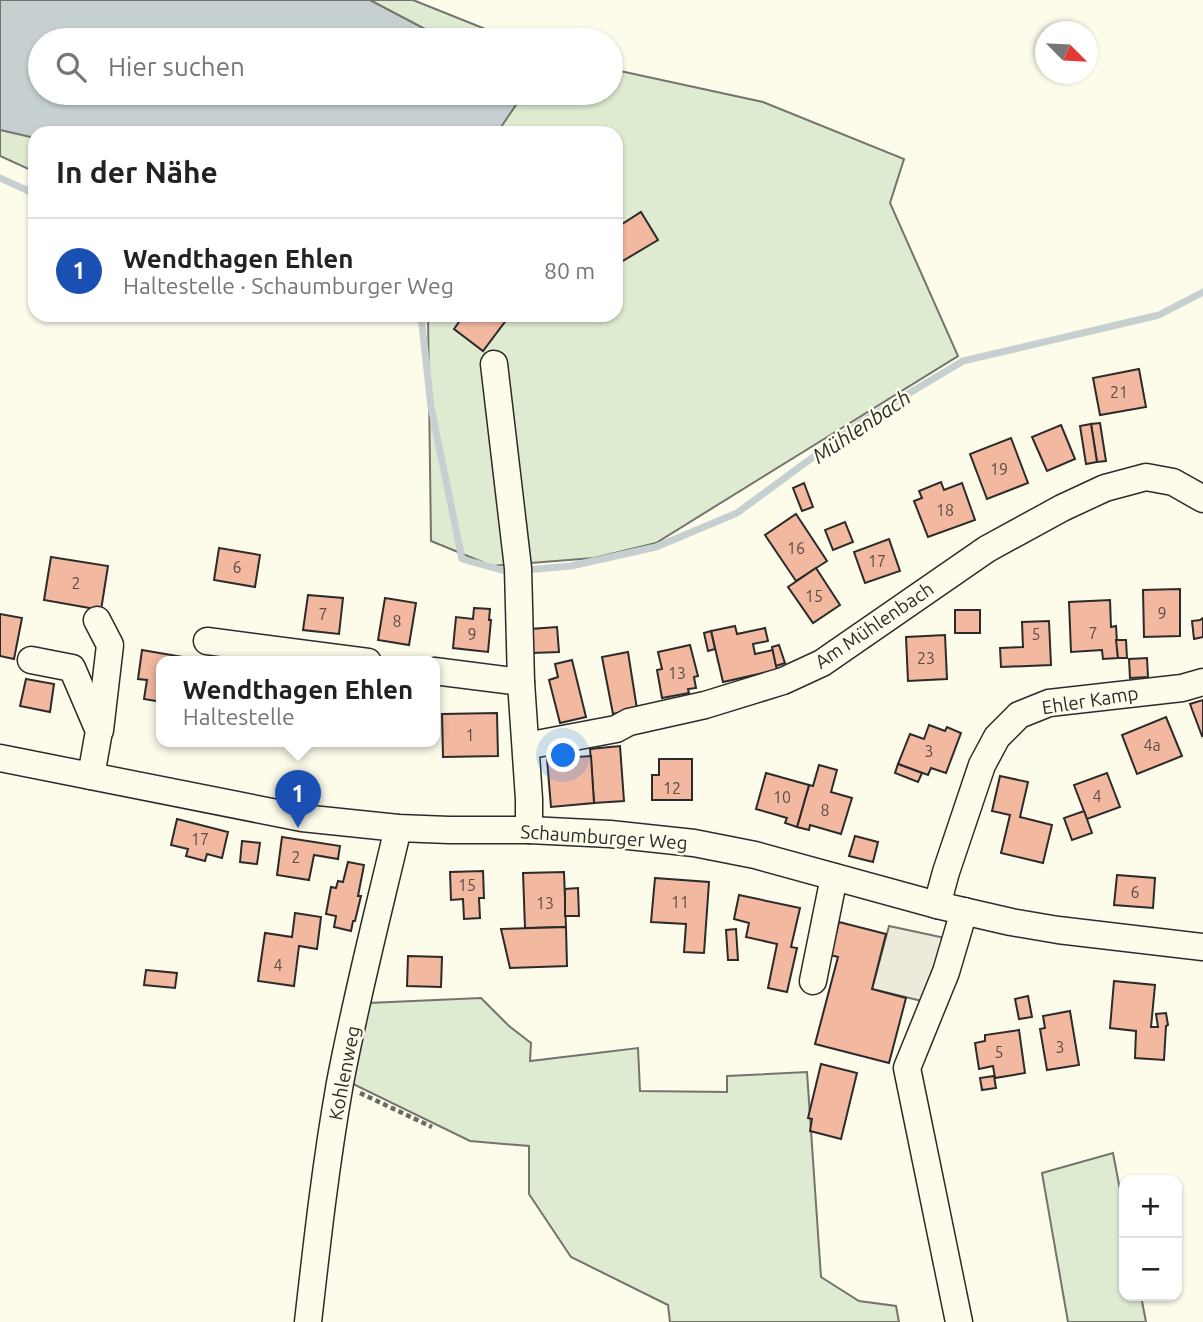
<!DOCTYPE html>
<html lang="de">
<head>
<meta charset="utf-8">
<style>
	:root { --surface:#fff; --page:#f2f2f2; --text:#222; --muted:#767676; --line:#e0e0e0; --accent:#c62828 }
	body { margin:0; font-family:Ubuntu,sans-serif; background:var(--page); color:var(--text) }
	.controls { position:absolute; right:21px; bottom:21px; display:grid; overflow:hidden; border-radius:14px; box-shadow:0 2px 5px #0004 }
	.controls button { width:63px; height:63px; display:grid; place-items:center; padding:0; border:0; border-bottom:2px solid var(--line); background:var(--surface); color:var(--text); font:35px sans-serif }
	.compass { position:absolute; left:1035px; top:21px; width:63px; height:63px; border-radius:50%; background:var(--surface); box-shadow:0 2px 5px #0004; rotate:114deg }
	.you { position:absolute; left:564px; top:756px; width:24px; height:24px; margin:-18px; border:5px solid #fff; border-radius:50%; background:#1a73e8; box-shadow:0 0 0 10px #1a73e833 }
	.badge { display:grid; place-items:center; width:46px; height:46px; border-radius:50%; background:var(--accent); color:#fff; font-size:23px; font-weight:700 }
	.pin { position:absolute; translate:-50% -58px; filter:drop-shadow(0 2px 4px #0008) }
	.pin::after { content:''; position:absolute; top:37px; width:24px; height:21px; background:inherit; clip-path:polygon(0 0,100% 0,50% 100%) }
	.popup { position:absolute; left:156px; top:656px; width:284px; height:91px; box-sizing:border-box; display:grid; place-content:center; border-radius:14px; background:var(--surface); filter:drop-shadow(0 2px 5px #0005); font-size:23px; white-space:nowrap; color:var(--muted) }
	.popup b { font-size:26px; color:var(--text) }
	.popup::after { content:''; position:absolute; left:50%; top:100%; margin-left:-14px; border:14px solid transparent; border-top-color:var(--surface) }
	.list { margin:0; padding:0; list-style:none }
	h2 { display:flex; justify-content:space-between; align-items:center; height:91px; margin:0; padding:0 28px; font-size:30px }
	h2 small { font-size:23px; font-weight:400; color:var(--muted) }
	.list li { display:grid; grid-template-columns:46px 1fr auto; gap:21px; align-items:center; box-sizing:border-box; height:105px; padding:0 28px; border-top:2px solid var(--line) }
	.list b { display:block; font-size:26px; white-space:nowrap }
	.list p { margin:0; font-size:23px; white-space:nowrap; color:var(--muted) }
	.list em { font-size:23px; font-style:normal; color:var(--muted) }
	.icon { flex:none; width:38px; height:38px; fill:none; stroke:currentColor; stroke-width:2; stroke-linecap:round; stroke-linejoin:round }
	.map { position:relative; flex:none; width:1203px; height:1322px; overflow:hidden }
	.search { position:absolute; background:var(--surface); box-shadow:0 2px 5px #0004; left:28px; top:28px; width:595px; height:77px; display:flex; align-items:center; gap:18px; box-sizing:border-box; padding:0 24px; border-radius:38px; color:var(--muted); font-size:26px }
	.panel { position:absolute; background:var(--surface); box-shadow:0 2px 5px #0004; left:28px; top:126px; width:595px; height:196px; border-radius:21px }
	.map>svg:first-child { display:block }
</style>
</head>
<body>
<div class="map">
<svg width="1203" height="1322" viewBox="0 0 1203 1322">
	<rect width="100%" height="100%" fill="#fdfbea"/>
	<g fill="#deebd1" stroke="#74746e" stroke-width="2">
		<path d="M0 0H413L513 40H40V93H611V69L763 102 904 159 890 203 958 356 656 543 594 558 492 566 431 541 428 315H616V133H35V172L0 156Z"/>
		<path d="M481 998 509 1026 531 1043 530 1061 638 1048 640 1091 727 1092V1076L807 1072 821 1277 859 1301 896 1306 899 1322H670L668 1305 571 1257 529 1194V1146L470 1141 353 1084 368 1003Z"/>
		<path d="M1113 1153 1124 1211V1296H1141L1146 1322H1068L1042 1173Z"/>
	</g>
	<path fill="#eceadb" stroke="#74746e" stroke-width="2" d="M889 926 945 938 922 1001 872 989Z"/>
	<path fill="#c7d0d0" stroke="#74746e" stroke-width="2" d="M0 0H370L446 40H40V93H524L497 133H35V138L0 130Z"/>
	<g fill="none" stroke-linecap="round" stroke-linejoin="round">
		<g stroke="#c7d0d0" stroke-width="7">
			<path d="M0 178 35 194"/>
			<path d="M421 315 431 407 462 559 505 571"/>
			<path d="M526 570 571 566 656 547 737 513 861 422 963 361 1159 315 1203 292"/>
		</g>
	</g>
	<g fill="#f2b8a0" stroke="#2b2b2b" stroke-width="2">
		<path d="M641 212 658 240 616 265V228Z"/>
		<path d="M464 315H510L483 351 454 329Z"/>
		<path d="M1139 369 1146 407 1100 415 1093 378Z"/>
		<path d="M1100 423 1106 461 1097 462 1091 424Z"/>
		<path d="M1091 424 1097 462 1086 464 1080 426Z"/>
		<path d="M1061 425 1075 459 1047 471 1032 437Z"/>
		<path d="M1011 438 1028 483 987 499 970 454Z"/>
		<path d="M941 482 944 490 962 483 975 520 928 537 914 501 922 498 919 491Z"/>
		<path d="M804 483 813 507 802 511 793 488Z"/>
		<path d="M796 514 827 561 796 581 765 535Z"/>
		<path d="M845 522 853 542 833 550 825 530Z"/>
		<path d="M889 539 900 571 865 583 854 552Z"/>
		<path d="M219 548 260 555 255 587 214 580Z"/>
		<path d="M51 557 108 566 101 610 44 600Z"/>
		<path d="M816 568 840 605 813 623 788 587Z"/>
		<path d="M1180 589V636L1144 637 1143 590Z"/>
		<path d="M308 595 343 598 339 634 303 630Z"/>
		<path d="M385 598 416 603 409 645 378 640Z"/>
		<path d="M1110 600 1111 627 1116 626 1118 658 1103 659 1102 650 1071 652 1069 602Z"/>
		<path d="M474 608 490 609 489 620H491L488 652 453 648 456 617 473 619Z"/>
		<rect x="955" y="610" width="25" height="23"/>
		<path d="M0 614 22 618 14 659 0 656Z"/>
		<path d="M1203 618V637L1194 639 1192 621 1200 620Z"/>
		<path d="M1049 621 1051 665 1001 667 1000 648 1023 647 1022 622Z"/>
		<path d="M735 626 737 634 765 628 768 641 753 644 755 654 773 650 777 670 723 682 711 631Z"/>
		<path d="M557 627 559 652 532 653 530 629Z"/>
		<path d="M711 631 715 649 708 651 704 633Z"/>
		<path d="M945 635 947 679 908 681 906 637Z"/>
		<path d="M1116 640H1126L1127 658H1118Z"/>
		<path d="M690 645 698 676 694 677 696 688 688 689 689 693 662 698 657 670 662 669 658 652Z"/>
		<path d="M779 645 785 663 776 666 772 647Z"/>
		<path d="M142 650 183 657 182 662H162V702L144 699 147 680 138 679Z"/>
		<path d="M628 652 637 709 613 714 602 657Z"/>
		<path d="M1147 658 1148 677 1130 678 1129 659Z"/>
		<path d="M572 660 586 717 560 723 549 680 558 677 555 664Z"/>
		<path d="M26 679 54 684 50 712 20 706Z"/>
		<path d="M1203 700V735L1202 736 1190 704Z"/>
		<path d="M497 713 498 756 443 757 442 714Z"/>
		<path d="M1166 717 1182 756 1137 774 1122 735Z"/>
		<path d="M929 725 945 731 947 727 961 733 946 773 931 768 928 775 898 764 910 734 924 739Z"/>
		<path d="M620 746 624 801 594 803 590 749Z"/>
		<path d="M591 756 594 803 551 807 547 759Z"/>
		<path d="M659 759H692V800H652V775H659Z"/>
		<path d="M898 764 922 773 918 782 895 773Z"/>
		<path d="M819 765 837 770 831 792 852 798 841 834 810 825 809 830 797 827 809 785 813 786Z"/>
		<path d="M766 773 809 785 797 827 785 823 787 818 756 809Z"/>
		<path d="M1107 773 1120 807 1087 819 1074 785Z"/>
		<path d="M1000 776 1028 782 1020 817 1052 825 1043 863 1001 853 1010 815 992 811Z"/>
		<path d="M1084 811 1092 833 1072 840 1064 818Z"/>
		<path d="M177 819 228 832 222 858 207 854 205 861 186 856 188 849 171 845Z"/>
		<path d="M855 836 878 842 873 862 849 856Z"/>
		<path d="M282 837 340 846 338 859 314 855 309 880 277 875Z"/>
		<path d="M242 841 260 843 257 864 240 862Z"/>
		<path d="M348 862 364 865 358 896H361L355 921H353L351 931 334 927 336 916 326 914 331 887 336 888 338 881 343 882Z"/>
		<path d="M483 871 484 898H479L480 918 464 919 463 899 451 900 450 872Z"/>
		<path d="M564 872 566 927 525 928 523 873Z"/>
		<path d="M1117 875 1155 878 1153 908 1114 905Z"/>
		<path d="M655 878 709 882 704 953 684 952 686 924 651 922Z"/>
		<path d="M578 888 579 916H565V889Z"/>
		<path d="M739 895 800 908 791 947 797 948 787 992 768 988 777 944 746 937 749 923 734 919Z"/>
		<path d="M295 913 321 917 317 949 299 946 294 986 258 981 265 933 292 937Z"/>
		<path d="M839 922 886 934 872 989 906 998 889 1063 815 1044 838 957 830 955Z"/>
		<path d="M566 927 567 966 510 968 501 929Z"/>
		<path d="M736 929 738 960H728L726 930Z"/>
		<path d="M408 956 442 957 441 987 407 986Z"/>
		<path d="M146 970 177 973 175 988 144 985Z"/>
		<path d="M1114 981 1155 985 1151 1027H1158L1156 1014 1166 1013 1168 1025 1166 1026 1164 1060 1135 1058 1136 1031 1110 1028Z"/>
		<path d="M1028 996 1032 1017 1019 1019 1015 999Z"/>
		<path d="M1070 1011 1079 1065 1047 1070 1040 1029 1045 1028 1043 1016Z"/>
		<path d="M1019 1030 1025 1073 995 1078 993 1066 979 1069 975 1043 985 1041V1035Z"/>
		<path d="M821 1064 857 1073 841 1139 810 1131 812 1119 808 1118Z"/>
		<path d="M994 1076 996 1088 982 1090 980 1078Z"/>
	</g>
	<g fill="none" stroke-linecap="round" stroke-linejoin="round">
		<g stroke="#2b2b2b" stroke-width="29">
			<g id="minor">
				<path d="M494 364 518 568 521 682 529 799V830"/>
				<path d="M97 620 110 645 100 730"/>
				<path d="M207 641 368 662"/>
				<path d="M31 660 72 668 99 731 91 776"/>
				<path d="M434 671 521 682"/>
				<path d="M526 746 616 729 629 722 705 705 783 681 822 663 987 549 1062 508 1105 488 1146 477 1173 482 1203 499"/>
				<path d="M0 758 302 818 398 828 449 830H529L610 834 694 843 755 855 937 905 1011 922 1058 930 1203 947"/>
				<path d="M937 905 946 872 982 765 997 737 1019 715 1049 703 1182 688 1203 682"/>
				<path d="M813 981 834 877"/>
				<path d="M308 1322C317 1242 326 1162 340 1083 356 998 378 913 398 828"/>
				<path d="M959 1322 907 1068 946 972 964 911"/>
			</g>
		</g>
		<path stroke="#6a6964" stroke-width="4.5" stroke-dasharray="5 3.5" stroke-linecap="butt" d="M360 1093 432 1127"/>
		<use href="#minor" stroke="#fdfbea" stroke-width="26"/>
	</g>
	<g text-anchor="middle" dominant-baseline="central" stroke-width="5" stroke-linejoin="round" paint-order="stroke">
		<g font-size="16" fill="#5d4e48">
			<text x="1119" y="392">21</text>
			<text x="999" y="469">19</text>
			<text x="945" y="510">18</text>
			<text x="796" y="548">16</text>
			<text x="877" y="561">17</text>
			<text x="237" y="567">6</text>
			<text x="76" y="583">2</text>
			<text x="814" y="596">15</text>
			<text x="1162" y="613">9</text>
			<text x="323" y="614">7</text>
			<text x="397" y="621">8</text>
			<text x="1093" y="633">7</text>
			<text x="472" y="634">9</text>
			<text x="1036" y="634">5</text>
			<text x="926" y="658">23</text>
			<text x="677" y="673">13</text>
			<text x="470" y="735">1</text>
			<text x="1152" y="745">4a</text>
			<text x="929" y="751">3</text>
			<text x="672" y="788">12</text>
			<text x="1097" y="796">4</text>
			<text x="782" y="797">10</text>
			<text x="825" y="810">8</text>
			<text x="200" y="839">17</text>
			<text x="296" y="857">2</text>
			<text x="467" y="885">15</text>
			<text x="1135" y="892">6</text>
			<text x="680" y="902">11</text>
			<text x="545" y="903">13</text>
			<text x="278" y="965">4</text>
			<text x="1060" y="1047">3</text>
			<text x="999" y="1052">5</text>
		</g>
		<g font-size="19" fill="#2b2b2b" stroke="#fdfbea">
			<text transform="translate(874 625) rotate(-34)">Am Mühlenbach</text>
			<text transform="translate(1090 700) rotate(-9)">Ehler Kamp</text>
			<text transform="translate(604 837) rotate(4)">Schaumburger Weg</text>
			<text transform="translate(344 1073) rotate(-79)">Kohlenweg</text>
		</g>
		<g font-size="21" font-style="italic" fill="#2b2b2b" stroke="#fdfbea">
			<text transform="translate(861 426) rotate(-34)">Mühlenbach</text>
		</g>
	</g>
</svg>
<div class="controls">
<button>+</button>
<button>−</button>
</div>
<svg class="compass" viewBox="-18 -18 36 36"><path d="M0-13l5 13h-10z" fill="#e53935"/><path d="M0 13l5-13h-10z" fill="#767676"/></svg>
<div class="you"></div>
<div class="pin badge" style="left:298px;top:828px;background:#1a4fb4">1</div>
<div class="popup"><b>Wendthagen Ehlen</b>Haltestelle</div>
<div class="search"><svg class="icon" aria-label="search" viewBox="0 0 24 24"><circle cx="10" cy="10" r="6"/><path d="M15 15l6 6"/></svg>Hier suchen</div>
<section class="panel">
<h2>In der Nähe<small></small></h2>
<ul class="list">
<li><span class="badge" style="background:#1a4fb4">1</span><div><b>Wendthagen Ehlen</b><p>Haltestelle · Schaumburger Weg</p></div><em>80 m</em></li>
</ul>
</section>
</div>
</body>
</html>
